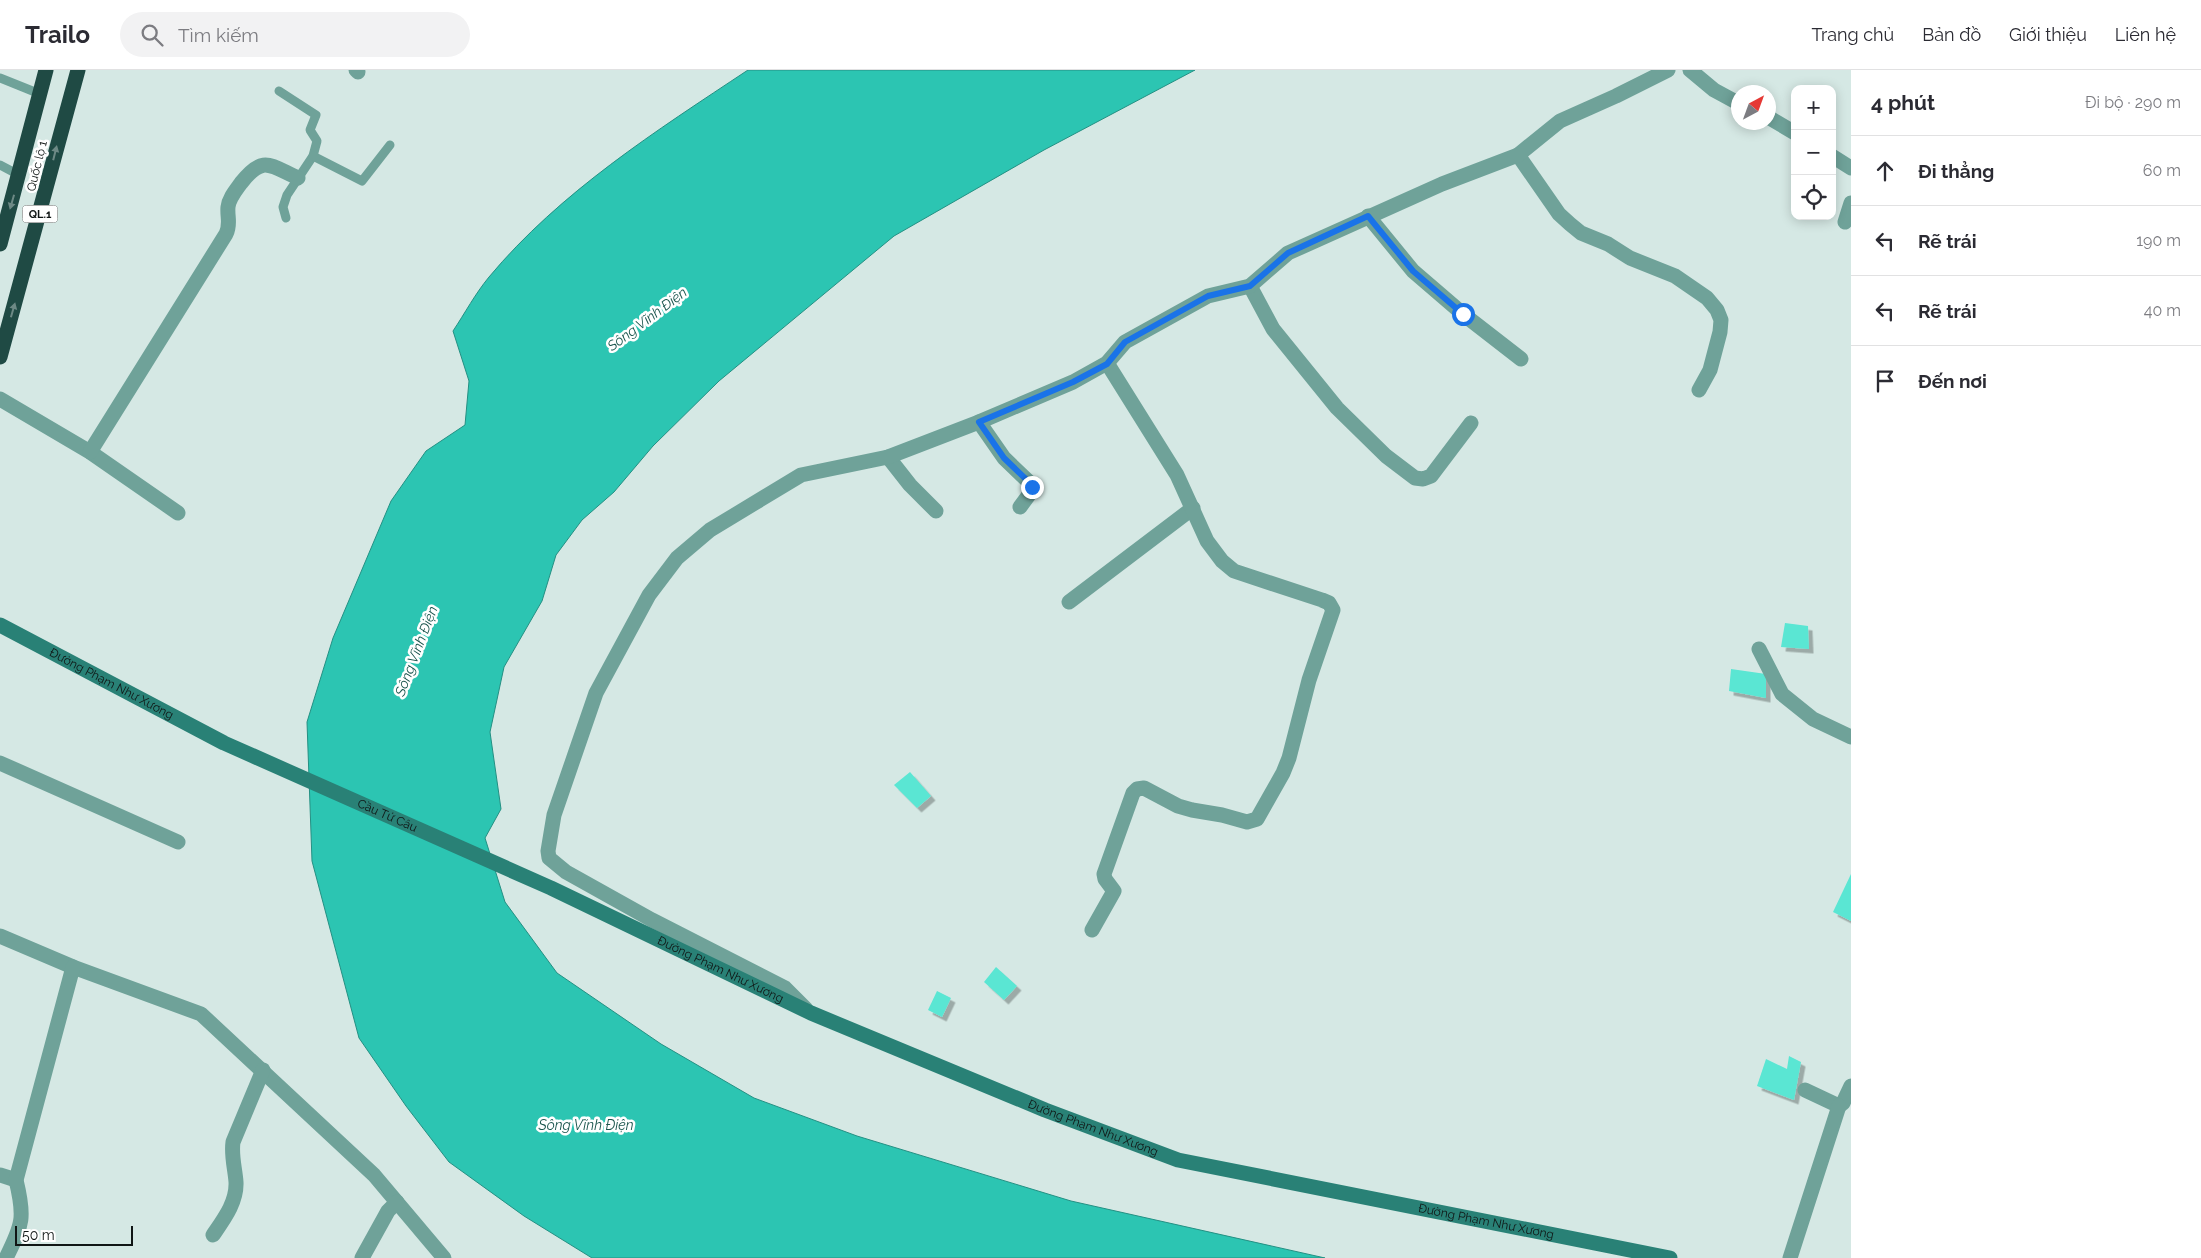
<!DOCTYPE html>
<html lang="vi">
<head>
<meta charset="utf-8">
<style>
	:root { --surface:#fff; --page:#f2f2f3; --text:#2b2b33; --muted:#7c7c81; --line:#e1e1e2 }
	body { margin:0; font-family:Raleway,sans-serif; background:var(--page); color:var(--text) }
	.controls { position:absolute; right:15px; top:15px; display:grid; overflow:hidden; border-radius:10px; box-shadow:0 2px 12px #0003 }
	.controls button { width:45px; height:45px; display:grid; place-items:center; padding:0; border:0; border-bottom:1px solid var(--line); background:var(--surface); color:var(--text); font:25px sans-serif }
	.compass { position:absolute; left:1731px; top:15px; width:45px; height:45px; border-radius:50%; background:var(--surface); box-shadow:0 2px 12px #0003; rotate:41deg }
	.scale { position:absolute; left:15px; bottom:12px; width:118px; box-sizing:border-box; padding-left:5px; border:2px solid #101615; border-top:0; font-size:14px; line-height:18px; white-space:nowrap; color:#101615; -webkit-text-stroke:4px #fff; paint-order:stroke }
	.stop { position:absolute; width:15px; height:15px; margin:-11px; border:4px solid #1a73e8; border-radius:50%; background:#fff }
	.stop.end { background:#1a73e8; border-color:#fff; box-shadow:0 1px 5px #0008 }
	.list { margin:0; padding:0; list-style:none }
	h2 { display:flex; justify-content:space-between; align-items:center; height:65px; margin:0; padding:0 20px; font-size:21px }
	h2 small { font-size:16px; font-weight:400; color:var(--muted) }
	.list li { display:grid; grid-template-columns:32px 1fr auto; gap:15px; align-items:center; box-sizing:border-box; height:70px; padding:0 20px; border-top:1px solid var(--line) }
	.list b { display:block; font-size:19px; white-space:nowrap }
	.list em { font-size:16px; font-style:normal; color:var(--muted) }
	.icon { flex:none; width:28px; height:28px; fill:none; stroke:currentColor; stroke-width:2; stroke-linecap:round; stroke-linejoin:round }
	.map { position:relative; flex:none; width:1851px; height:1188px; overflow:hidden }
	header { display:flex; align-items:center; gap:30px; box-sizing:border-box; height:70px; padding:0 25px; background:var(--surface); border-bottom:1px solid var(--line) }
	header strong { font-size:24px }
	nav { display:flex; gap:28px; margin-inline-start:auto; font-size:18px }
	.search { width:350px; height:45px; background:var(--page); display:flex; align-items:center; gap:12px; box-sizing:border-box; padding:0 18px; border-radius:28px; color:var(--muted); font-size:19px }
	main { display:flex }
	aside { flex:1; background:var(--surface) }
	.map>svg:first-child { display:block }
</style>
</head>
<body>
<header>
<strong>Trailo</strong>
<div class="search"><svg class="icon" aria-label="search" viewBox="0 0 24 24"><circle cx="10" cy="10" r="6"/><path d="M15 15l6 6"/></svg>Tìm kiếm</div>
<nav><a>Trang chủ</a><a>Bản đồ</a><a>Giới thiệu</a><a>Liên hệ</a></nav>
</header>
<main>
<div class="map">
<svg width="1851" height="1188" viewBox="0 0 1851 1188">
	<defs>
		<filter id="shadow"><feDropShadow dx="4.5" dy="4.5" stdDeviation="0" flood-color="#0004"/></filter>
	</defs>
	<rect width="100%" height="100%" fill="#d5e8e4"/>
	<path fill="#2cc5b2" stroke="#249083" d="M748 0H1195L1044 80 894 166 719 311 653 376 614 422 582 450 556 485 542 531 504 597 490 662 501 739 485 768 505 832 557 903 661 974 754 1028 857 1066 1071 1131 1325 1188H592L524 1146 449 1092 406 1036 359 968 312 791 307 652 333 568 391 431 426 381 465 355 469 311 453 261C465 243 475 224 489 207 560 122 656 61 748 0Z"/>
	<g fill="#5ae6d3" filter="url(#shadow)">
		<path d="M1785 553 1808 556 1809 579 1781 577Z"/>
		<path d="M1731 599 1766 604V628L1729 621Z"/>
		<path d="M910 702 931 726 917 738 894 715Z"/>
		<path d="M1851 804V851L1833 842Z"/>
		<path d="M996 897 1017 916 1004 930 984 912Z"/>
		<path d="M937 921 951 928 942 947 928 940Z"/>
		<path d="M1789 986 1801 992 1794 1030 1757 1016 1766 989 1787 999Z"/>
	</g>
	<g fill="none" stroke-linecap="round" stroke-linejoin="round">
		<g stroke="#6fa299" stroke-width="9">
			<path d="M0 8 40 24"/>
			<path d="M279 21 316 45 310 60 317 71 313 86 287 125 283 137 286 148"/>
			<path d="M313 86 362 111 390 75"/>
			<path d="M0 95 19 105"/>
		</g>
		<g stroke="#6fa299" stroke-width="15">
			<path d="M356 0 358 2"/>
			<path d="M1690 0 1714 20 1738 33"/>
			<path d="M1768 47 1795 63"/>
			<path d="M1518 85 1559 144 1570 154 1581 163 1608 174 1630 188 1675 206 1707 228 1717 240 1721 250 1720 262 1710 300 1699 320"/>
			<path d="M1832 86 1851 98"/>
			<path d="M1368 146 1413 201 1463 244 1521 289"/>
			<path d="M1845 152 1851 133"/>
			<path d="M1250 216 1273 259 1337 338 1386 386 1415 408 1423 409 1431 406 1471 353"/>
			<path d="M0 329 90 382 178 443"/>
			<path d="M979 352 1004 388 1031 414V422L1020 437"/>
			<path d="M90 382 226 164C231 154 227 147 228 137 229 128 236 120 241 113 263 85 269 95 298 108"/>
			<path d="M888 387 910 415 936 441"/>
			<path d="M1069 532 1193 438"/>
			<path d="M1759 579 1782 624 1813 649 1851 667"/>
			<path d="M0 693 178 772"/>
			<path d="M1092 860 1114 821 1105 809 1104 804 1133 723 1137 719 1144 718 1178 736 1192 740 1222 745 1247 752 1257 749 1283 703 1289 688 1309 610 1333 540 1329 533 1322 530 1234 501 1222 491 1207 471 1177 405 1107 293"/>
			<path d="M0 866 73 897 201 944 374 1105 444 1188"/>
			<path d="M806 939 785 918 652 850 566 802 549 788 548 781 554 745 596 623 649 525 677 488 710 460 801 405 888 387 979 352 1073 312 1107 293 1125 272 1208 226 1250 216 1288 183 1442 114 1518 85 1560 51 1616 26 1668 0"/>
			<path d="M1805 1020 1839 1036 1843 1033 1851 1016"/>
			<path d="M0 1105 16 1110"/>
			<path d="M213 1165C224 1149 237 1132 236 1112 235 1098 231 1086 233 1072L263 1000"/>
			<path d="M6 1188C23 1154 25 1147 16 1110L73 897"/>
			<path d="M362 1188 388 1141 397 1132"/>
			<path d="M1790 1188 1839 1036"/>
		</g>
		<path stroke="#298176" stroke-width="15" id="s1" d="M0 555 224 673 551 818 811 943 1045 1040 1178 1090 1670 1188"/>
		<g stroke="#1f4a44" stroke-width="15">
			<path d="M0 174 46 0"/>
			<path d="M0 287 78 0"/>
		</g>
	</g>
	<defs><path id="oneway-solid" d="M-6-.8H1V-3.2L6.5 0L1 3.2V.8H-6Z" transform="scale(1.25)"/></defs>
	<g fill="#6d8985">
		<use href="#oneway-solid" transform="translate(55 83) rotate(-76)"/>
		<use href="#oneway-solid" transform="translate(12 132) rotate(106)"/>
		<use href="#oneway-solid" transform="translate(13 240) rotate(-74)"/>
	</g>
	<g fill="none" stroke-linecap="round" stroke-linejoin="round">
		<path stroke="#1a73e8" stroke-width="6" d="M1032 417 1031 414 1004 388 979 352 1073 312 1107 294 1125 272 1208 226 1250 216 1288 183 1368 146 1413 201 1463 244"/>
	</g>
	<g text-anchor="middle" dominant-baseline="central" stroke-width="5" stroke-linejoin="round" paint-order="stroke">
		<rect fill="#fff" stroke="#585c5b" stroke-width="1" x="22.5" y="135.5" width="35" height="17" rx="4"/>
		<g font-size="11" font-weight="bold" fill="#101615">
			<text x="40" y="144">QL.1</text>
		</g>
		<g font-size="12" fill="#101615" stroke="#fff">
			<text transform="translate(37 96) rotate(-76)">Quốc lộ 1</text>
			<text stroke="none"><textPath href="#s1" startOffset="126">Đường Phạm Như Xương</textPath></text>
			<text stroke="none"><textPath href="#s1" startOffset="432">Cầu Tứ Câu</textPath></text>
			<text stroke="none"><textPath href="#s1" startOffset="799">Đường Phạm Như Xương</textPath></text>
			<text stroke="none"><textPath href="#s1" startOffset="1204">Đường Phạm Như Xương</textPath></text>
			<text stroke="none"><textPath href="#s1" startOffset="1609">Đường Phạm Như Xương</textPath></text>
		</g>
		<g font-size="14" font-style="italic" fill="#19544c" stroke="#fff">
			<text transform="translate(647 249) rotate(-37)">Sông Vĩnh Điện</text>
			<text transform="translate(416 581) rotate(-69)">Sông Vĩnh Điện</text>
			<text x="586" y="1055">Sông Vĩnh Điện</text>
		</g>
	</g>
</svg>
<div class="controls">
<button>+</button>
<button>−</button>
<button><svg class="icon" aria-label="locate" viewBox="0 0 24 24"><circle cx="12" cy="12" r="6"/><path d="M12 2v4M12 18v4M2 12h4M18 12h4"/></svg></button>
</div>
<svg class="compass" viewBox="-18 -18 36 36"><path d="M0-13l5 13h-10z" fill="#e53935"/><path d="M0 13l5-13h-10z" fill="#7c7c81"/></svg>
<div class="scale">50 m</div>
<div class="stop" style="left:1463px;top:244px"></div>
<div class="stop end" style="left:1032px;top:417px"></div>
</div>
<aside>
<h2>4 phút<small>Đi bộ · 290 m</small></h2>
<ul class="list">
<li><svg class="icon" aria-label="ahead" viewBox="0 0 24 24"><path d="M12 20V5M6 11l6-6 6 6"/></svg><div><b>Đi thẳng</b></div><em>60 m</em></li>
<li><svg class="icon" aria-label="left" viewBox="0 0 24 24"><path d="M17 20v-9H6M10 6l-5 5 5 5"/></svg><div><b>Rẽ trái</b></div><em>190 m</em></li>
<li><svg class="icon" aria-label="left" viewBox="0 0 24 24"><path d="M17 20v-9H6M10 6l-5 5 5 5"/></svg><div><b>Rẽ trái</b></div><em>40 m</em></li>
<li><svg class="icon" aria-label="arrive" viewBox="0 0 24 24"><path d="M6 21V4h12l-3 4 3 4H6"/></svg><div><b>Đến nơi</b></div></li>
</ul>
</aside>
</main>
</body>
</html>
